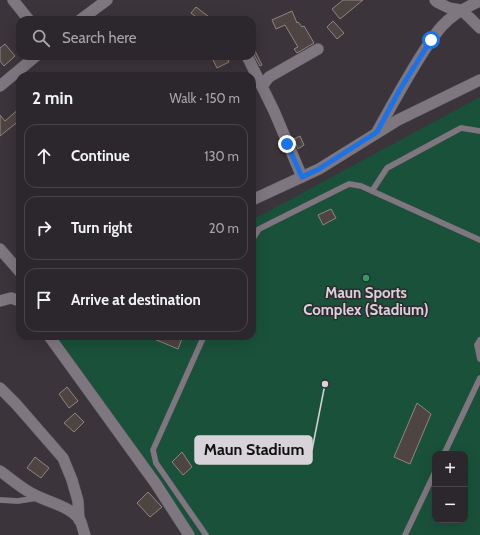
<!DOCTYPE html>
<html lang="en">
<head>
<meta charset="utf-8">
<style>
	:root { --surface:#2c272c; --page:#342f34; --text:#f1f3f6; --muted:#a6a5a9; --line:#484448 }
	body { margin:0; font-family:Cabin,sans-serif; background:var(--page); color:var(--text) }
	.controls { position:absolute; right:12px; bottom:12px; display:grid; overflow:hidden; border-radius:8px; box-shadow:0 4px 16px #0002 }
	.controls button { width:36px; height:36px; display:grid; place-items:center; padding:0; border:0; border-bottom:1px solid var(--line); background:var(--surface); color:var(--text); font:20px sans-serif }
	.stop { position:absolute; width:12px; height:12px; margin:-9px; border:3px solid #1a73e8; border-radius:50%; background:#fff }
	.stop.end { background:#1a73e8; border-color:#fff; box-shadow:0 1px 4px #0008 }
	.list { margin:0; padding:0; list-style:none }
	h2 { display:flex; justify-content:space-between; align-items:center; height:52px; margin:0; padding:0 16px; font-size:17px }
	h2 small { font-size:13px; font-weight:400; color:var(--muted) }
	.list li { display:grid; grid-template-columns:26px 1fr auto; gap:12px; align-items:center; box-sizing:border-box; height:64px; margin:0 8px 8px; padding:0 8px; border:1px solid var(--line); border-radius:12px }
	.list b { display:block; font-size:15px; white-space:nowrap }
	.list em { font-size:13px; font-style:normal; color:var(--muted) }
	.icon { flex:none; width:22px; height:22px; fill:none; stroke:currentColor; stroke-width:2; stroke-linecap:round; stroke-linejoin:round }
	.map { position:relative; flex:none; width:480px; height:535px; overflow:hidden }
	.search { position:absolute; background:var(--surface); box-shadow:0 4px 16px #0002; left:16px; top:16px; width:240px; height:44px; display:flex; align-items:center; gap:10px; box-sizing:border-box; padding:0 14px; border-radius:12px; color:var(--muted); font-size:15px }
	.panel { position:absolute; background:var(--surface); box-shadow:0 4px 16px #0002; left:16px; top:72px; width:240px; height:268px; border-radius:12px }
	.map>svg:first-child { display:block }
</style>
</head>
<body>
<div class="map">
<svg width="480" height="535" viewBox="0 0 480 535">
	<rect width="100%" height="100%" fill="#3b343b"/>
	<path fill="#1a513b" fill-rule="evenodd" d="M480 97V535H195L57 336H252V220ZM435 454H465V520H435Z"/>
	<g fill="#4e4442" stroke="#908582">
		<path d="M343 0H363L340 19 332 9Z"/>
		<path d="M196 7 213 20H200L191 13Z"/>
		<path d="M292 11 297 23 298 22 302 27 304 26 314 43 297 53 294 49 298 47 285 25 276 29 272 20Z"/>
		<path d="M333 21 344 33 337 39 327 27Z"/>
		<path d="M5 44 15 56 4 66 0 61V48Z"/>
		<path d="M252 45 262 65 260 66 252 51Z"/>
		<path d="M221 56H226L229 62 217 68 213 60Z"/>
		<path d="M20 108V120L0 136V115L5 121Z"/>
		<path d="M300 136 304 145 298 149 294 139Z"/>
		<path d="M331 209 336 218 323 225 318 215Z"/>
		<path d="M147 336H183L178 349Z"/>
		<path d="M67 387 78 401 69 408 59 394Z"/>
		<path d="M417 403 431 414 410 464 394 457Z"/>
		<path d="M75 413 84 422 74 432 64 423Z"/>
		<path d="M182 452 192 467 183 475 172 462Z"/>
		<path d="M35 457 49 468 41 478 27 468Z"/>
		<path d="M148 492 162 507 150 517 137 503Z"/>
	</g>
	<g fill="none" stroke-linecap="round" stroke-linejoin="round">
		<g stroke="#585359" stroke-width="6">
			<g id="lane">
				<path d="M372 191 387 168 461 128 480 131"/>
				<path d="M252 240 259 229 349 184 361 186 480 240"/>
				<path d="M204 336 153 450 156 463 206 535"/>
				<path d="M480 340 477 345 480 359"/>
				<path d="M444 454 480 378"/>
				<path d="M0 500 18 501 37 498"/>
				<path d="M405 535 435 472"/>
			</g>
		</g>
		<g stroke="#585359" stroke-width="12">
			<g id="street">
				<path d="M13 0 29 20"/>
				<path d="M435 0 437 2 449 8 461 10 470 18 480 28"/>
				<path d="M80 20 107 0"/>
				<path d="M247 56 274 111 302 177"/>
				<path d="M0 86 36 56"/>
				<path d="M262 86 269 77 318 49"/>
				<path d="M377 132C392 105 406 79 422 54 428 45 434 35 442 26 452 15 466 7 480 1"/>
				<path d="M252 200 319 169 398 120 480 80"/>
				<path d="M0 249 20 272"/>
				<path d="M0 301 11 298 20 301"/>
				<path d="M49 336 156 484 189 535"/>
				<path d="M0 388 16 404 63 458 72 480 78 501 79 520"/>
				<path d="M0 471C10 478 20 487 31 493 46 502 69 505 80 520 82 524 83 530 85 535"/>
			</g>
		</g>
		<use href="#lane" stroke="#7f777f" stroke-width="5.5"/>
		<use href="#street" stroke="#7f777f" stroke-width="11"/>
	</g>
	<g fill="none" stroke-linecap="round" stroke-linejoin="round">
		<path stroke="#1a73e8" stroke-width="5" d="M287 144 302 177 319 169 377 132 399 91 431 40"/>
	</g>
	<circle fill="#2e9e5b" stroke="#312a31" stroke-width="1.5" cx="366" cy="278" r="4"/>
	<g text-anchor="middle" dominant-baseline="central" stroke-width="3" stroke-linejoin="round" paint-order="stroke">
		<g font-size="15" font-weight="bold" fill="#d7d3d8" stroke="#312a31">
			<text x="366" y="293">Maun Sports<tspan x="366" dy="17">Complex (Stadium)</tspan></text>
		</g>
	</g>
	<path fill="none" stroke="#d7d3d8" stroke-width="1.5" d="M325 384L312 450"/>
	<circle fill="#d7d3d8" stroke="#312a31" stroke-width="1.5" cx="325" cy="384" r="4"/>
	<rect fill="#d7d3d8" stroke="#d7d3d8" stroke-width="1.5" x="195" y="436" width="117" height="28" rx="4"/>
	<g font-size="16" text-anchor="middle" font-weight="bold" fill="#111">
		<text x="254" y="455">Maun Stadium</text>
	</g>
</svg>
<div class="controls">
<button>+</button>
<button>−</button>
</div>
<div class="stop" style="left:431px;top:40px"></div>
<div class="stop end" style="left:287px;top:144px"></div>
<div class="search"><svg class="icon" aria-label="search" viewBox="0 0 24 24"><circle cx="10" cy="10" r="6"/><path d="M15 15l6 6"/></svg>Search here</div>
<section class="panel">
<h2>2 min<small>Walk · 150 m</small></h2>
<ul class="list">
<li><svg class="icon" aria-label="ahead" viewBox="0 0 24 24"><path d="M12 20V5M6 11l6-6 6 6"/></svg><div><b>Continue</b></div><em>130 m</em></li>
<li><svg class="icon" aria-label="right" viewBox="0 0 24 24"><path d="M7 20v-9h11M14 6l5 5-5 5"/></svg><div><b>Turn right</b></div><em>20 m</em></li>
<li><svg class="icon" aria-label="arrive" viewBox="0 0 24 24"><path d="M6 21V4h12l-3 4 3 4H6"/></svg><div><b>Arrive at destination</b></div></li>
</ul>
</section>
</div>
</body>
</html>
